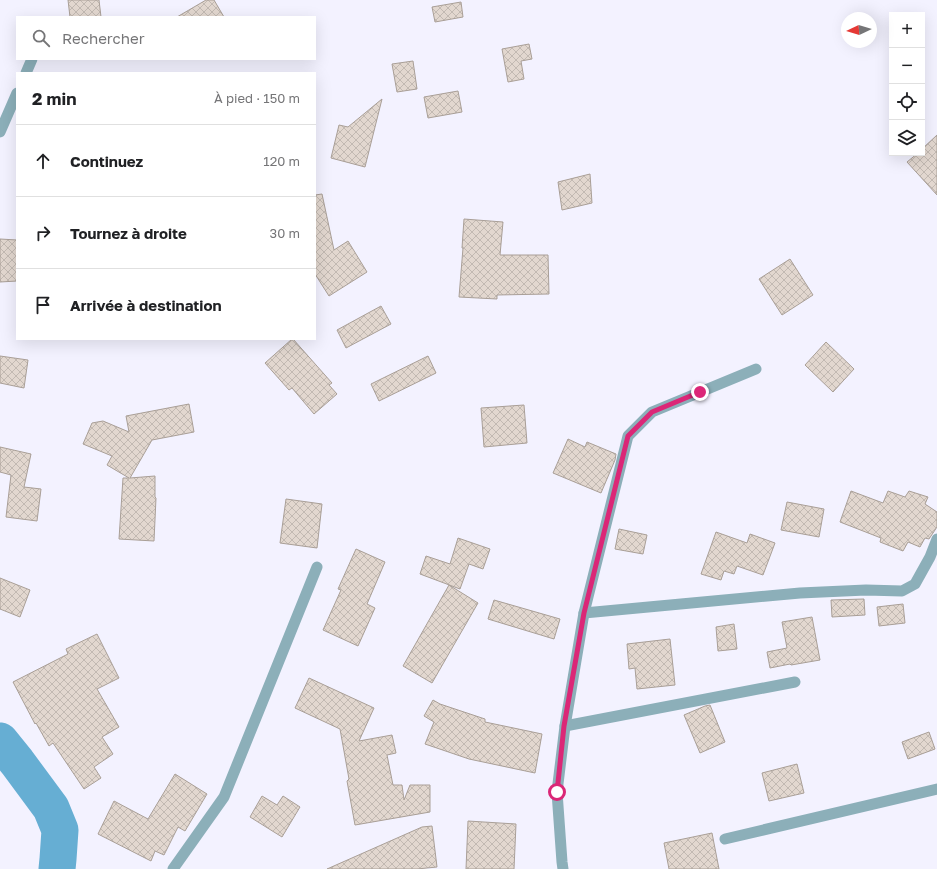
<!DOCTYPE html>
<html lang="fr">
<head>
<meta charset="utf-8">
<style>
	:root { --surface:#fff; --page:#f6f6f6; --text:#202124; --muted:#757577; --line:#e0e0e0 }
	body { margin:0; font-family:"Golos Text",sans-serif; background:var(--page); color:var(--text) }
	.controls { position:absolute; right:12px; top:12px; display:grid; overflow:hidden; border-radius:0px; box-shadow:0 4px 16px #0002 }
	.controls button { width:36px; height:36px; display:grid; place-items:center; padding:0; border:0; border-bottom:1px solid var(--line); background:var(--surface); color:var(--text); font:20px sans-serif }
	.compass { position:absolute; left:841px; top:12px; width:36px; height:36px; border-radius:50%; background:var(--surface); box-shadow:0 4px 16px #0002; rotate:266deg }
	.stop { position:absolute; width:12px; height:12px; margin:-9px; border:3px solid #db2777; border-radius:50%; background:#fff }
	.stop.end { background:#db2777; border-color:#fff; box-shadow:0 1px 4px #0008 }
	.list { margin:0; padding:0; list-style:none }
	h2 { display:flex; justify-content:space-between; align-items:center; height:52px; margin:0; padding:0 16px; font-size:17px }
	h2 small { font-size:13px; font-weight:400; color:var(--muted) }
	.list li { display:grid; grid-template-columns:26px 1fr auto; gap:12px; align-items:center; box-sizing:border-box; height:72px; padding:0 16px; border-top:1px solid var(--line) }
	.list b { display:block; font-size:15px; white-space:nowrap }
	.list em { font-size:13px; font-style:normal; color:var(--muted) }
	.icon { flex:none; width:22px; height:22px; fill:none; stroke:currentColor; stroke-width:2; stroke-linecap:round; stroke-linejoin:round }
	.map { position:relative; flex:none; width:937px; height:869px; overflow:hidden }
	.search { position:absolute; background:var(--surface); box-shadow:0 4px 16px #0002; left:16px; top:16px; width:300px; height:44px; display:flex; align-items:center; gap:10px; box-sizing:border-box; padding:0 14px; border-radius:0px; color:var(--muted); font-size:15px }
	.panel { position:absolute; background:var(--surface); box-shadow:0 4px 16px #0002; left:16px; top:72px; width:300px; height:268px; border-radius:0px }
	.map>svg:first-child { display:block }
</style>
</head>
<body>
<div class="map">
<svg width="937" height="869" viewBox="0 0 937 869">
	<defs>
		<pattern id="building-cross-hatch" width="8" height="8" patternUnits="userSpaceOnUse"><rect width="8" height="8" fill="#e2d7cf"/><path d="M0 0l8 8M0 8l8-8" fill="none" stroke="#c2b9b2"/></pattern>
	</defs>
	<rect width="100%" height="100%" fill="#f3f2ff"/>
	<g fill="none" stroke-linecap="round" stroke-linejoin="round">
		<path stroke="#66aed3" stroke-width="37" d="M0 741 17 762 51 808 60 830 58 859 57 869"/>
	</g>
	<g fill="url(#building-cross-hatch)" stroke="#a99f97">
		<path d="M68 0H99L101 17H70Z"/>
		<path d="M206 0H214L224 17H177Z"/>
		<path d="M461 2 463 17 435 22 432 7Z"/>
		<path d="M529 44 532 59 521 61 524 79 508 82 502 49Z"/>
		<path d="M413 61 417 89 397 92 392 64Z"/>
		<path d="M458 91 462 112 428 118 424 97Z"/>
		<path d="M382 99 365 167 331 158 339 125 348 127Z"/>
		<path d="M937 135V195L907 162 918 153H922V149Z"/>
		<path d="M590 174 592 203 562 210 558 182Z"/>
		<path d="M322 194 334 250 348 241 367 272 329 296 315 274V195Z"/>
		<path d="M464 219 503 222 500 255H548L549 294 497 295V299L459 297 463 248H462Z"/>
		<path d="M0 239 17 240V281L0 282Z"/>
		<path d="M790 259 813 295 782 315 759 279Z"/>
		<path d="M381 306 391 324 346 348 337 330Z"/>
		<path d="M292 339H293L332 383 329 385 337 394 314 414 292 388 289 390 265 363Z"/>
		<path d="M826 342 854 369 833 392 805 365Z"/>
		<path d="M0 356 28 360 24 388 0 383Z"/>
		<path d="M428 356 436 373 379 401 371 384Z"/>
		<path d="M189 404 194 432 152 440 130 478 155 476V497L156 498 154 541 119 539 123 478H129L107 465 112 456 83 444 92 423 103 421 129 432 126 416Z"/>
		<path d="M524 405 527 443 484 447 481 408Z"/>
		<path d="M568 439 585 447 587 442 616 454 615 460 601 493 553 473Z"/>
		<path d="M0 447 31 454 24 487 41 489 37 521 6 517 11 475 0 472Z"/>
		<path d="M851 491 883 503 888 491 905 497 909 491 928 497 925 504 937 512V527L929 539 925 538 920 547 908 542 903 551 880 542 881 538 840 522Z"/>
		<path d="M286 499 322 504 317 548 280 543Z"/>
		<path d="M787 502 824 509 819 537 781 530Z"/>
		<path d="M619 529 647 535 643 554 615 549Z"/>
		<path d="M716 532 747 543 750 534 775 543 763 575 737 566 734 574 724 571 721 580 701 574Z"/>
		<path d="M458 538 490 549 483 569 469 564 460 589 420 574 426 556 450 564Z"/>
		<path d="M356 549 385 562 367 604 375 608 358 646 323 630 341 590 338 589Z"/>
		<path d="M0 578 30 590 20 617 0 609Z"/>
		<path d="M449 585 478 603 432 683 403 666Z"/>
		<path d="M864 599 865 615 832 617 831 600Z"/>
		<path d="M494 600 560 619 554 639 488 619Z"/>
		<path d="M903 604 905 623 879 626 877 607Z"/>
		<path d="M812 617 820 660 791 665 790 664 770 668 767 652 787 648 782 622Z"/>
		<path d="M734 624 737 649 718 651 716 627Z"/>
		<path d="M97 634 119 678 97 689 119 727 102 737 113 754 94 767 101 778 84 789 53 743 49 746 36 723 35 724 13 682 68 654 66 649Z"/>
		<path d="M670 639 675 685 637 689 635 668 629 669 627 644Z"/>
		<path d="M309 678 374 708 359 741 392 735 396 753 387 755 393 785H402L404 800 410 785H430V812L355 825 347 781 349 779 340 729 295 708Z"/>
		<path d="M433 700 440 704 485 719V722L542 734 535 773 469 759 425 744 434 722 424 716Z"/>
		<path d="M710 705 725 742 700 753 684 715 705 706Z"/>
		<path d="M929 732 935 749 908 759 902 742Z"/>
		<path d="M797 764 804 793 769 801 762 773Z"/>
		<path d="M175 774 207 794 185 831 178 827 164 855 155 851 151 861 98 834 114 801 148 819Z"/>
		<path d="M262 796 277 805 283 796 300 807 282 837 250 817Z"/>
		<path d="M468 821 516 824 514 869H466Z"/>
		<path d="M432 826 437 867 417 869H327L422 827Z"/>
		<path d="M712 833 719 869H669L664 843Z"/>
	</g>
	<g fill="none" stroke-linecap="round" stroke-linejoin="round">
		<g stroke="#8cafb9" stroke-width="11">
			<path d="M26 73 32 59"/>
			<path d="M0 132 17 93"/>
			<path d="M584 613 800 593 866 590 902 591 915 584 930 557 937 539"/>
			<path d="M565 726 795 682"/>
			<path d="M725 839 937 789"/>
			<path d="M173 869 224 797 317 567"/>
			<path d="M563 869 562 862 557 792 565 726 584 613 628 436 652 412 756 369"/>
		</g>
	</g>
	<g fill="none" stroke-linecap="round" stroke-linejoin="round">
		<path stroke="#db2777" stroke-width="5" d="M557 792 564 726 584 613 628 436 652 412 700 392"/>
	</g>
</svg>
<div class="controls">
<button>+</button>
<button>−</button>
<button><svg class="icon" aria-label="locate" viewBox="0 0 24 24"><circle cx="12" cy="12" r="6"/><path d="M12 2v4M12 18v4M2 12h4M18 12h4"/></svg></button>
<button><svg class="icon" aria-label="layers" viewBox="0 0 24 24"><path d="M12 4l9 5-9 5-9-5zM3 14l9 5 9-5"/></svg></button>
</div>
<svg class="compass" viewBox="-18 -18 36 36"><path d="M0-13l5 13h-10z" fill="#e53935"/><path d="M0 13l5-13h-10z" fill="#757577"/></svg>
<div class="stop" style="left:557px;top:792px"></div>
<div class="stop end" style="left:700px;top:392px"></div>
<div class="search"><svg class="icon" aria-label="search" viewBox="0 0 24 24"><circle cx="10" cy="10" r="6"/><path d="M15 15l6 6"/></svg>Rechercher</div>
<section class="panel">
<h2>2 min<small>À pied · 150 m</small></h2>
<ul class="list">
<li><svg class="icon" aria-label="ahead" viewBox="0 0 24 24"><path d="M12 20V5M6 11l6-6 6 6"/></svg><div><b>Continuez</b></div><em>120 m</em></li>
<li><svg class="icon" aria-label="right" viewBox="0 0 24 24"><path d="M7 20v-9h11M14 6l5 5-5 5"/></svg><div><b>Tournez à droite</b></div><em>30 m</em></li>
<li><svg class="icon" aria-label="arrive" viewBox="0 0 24 24"><path d="M6 21V4h12l-3 4 3 4H6"/></svg><div><b>Arrivée à destination</b></div></li>
</ul>
</section>
</div>
</body>
</html>
